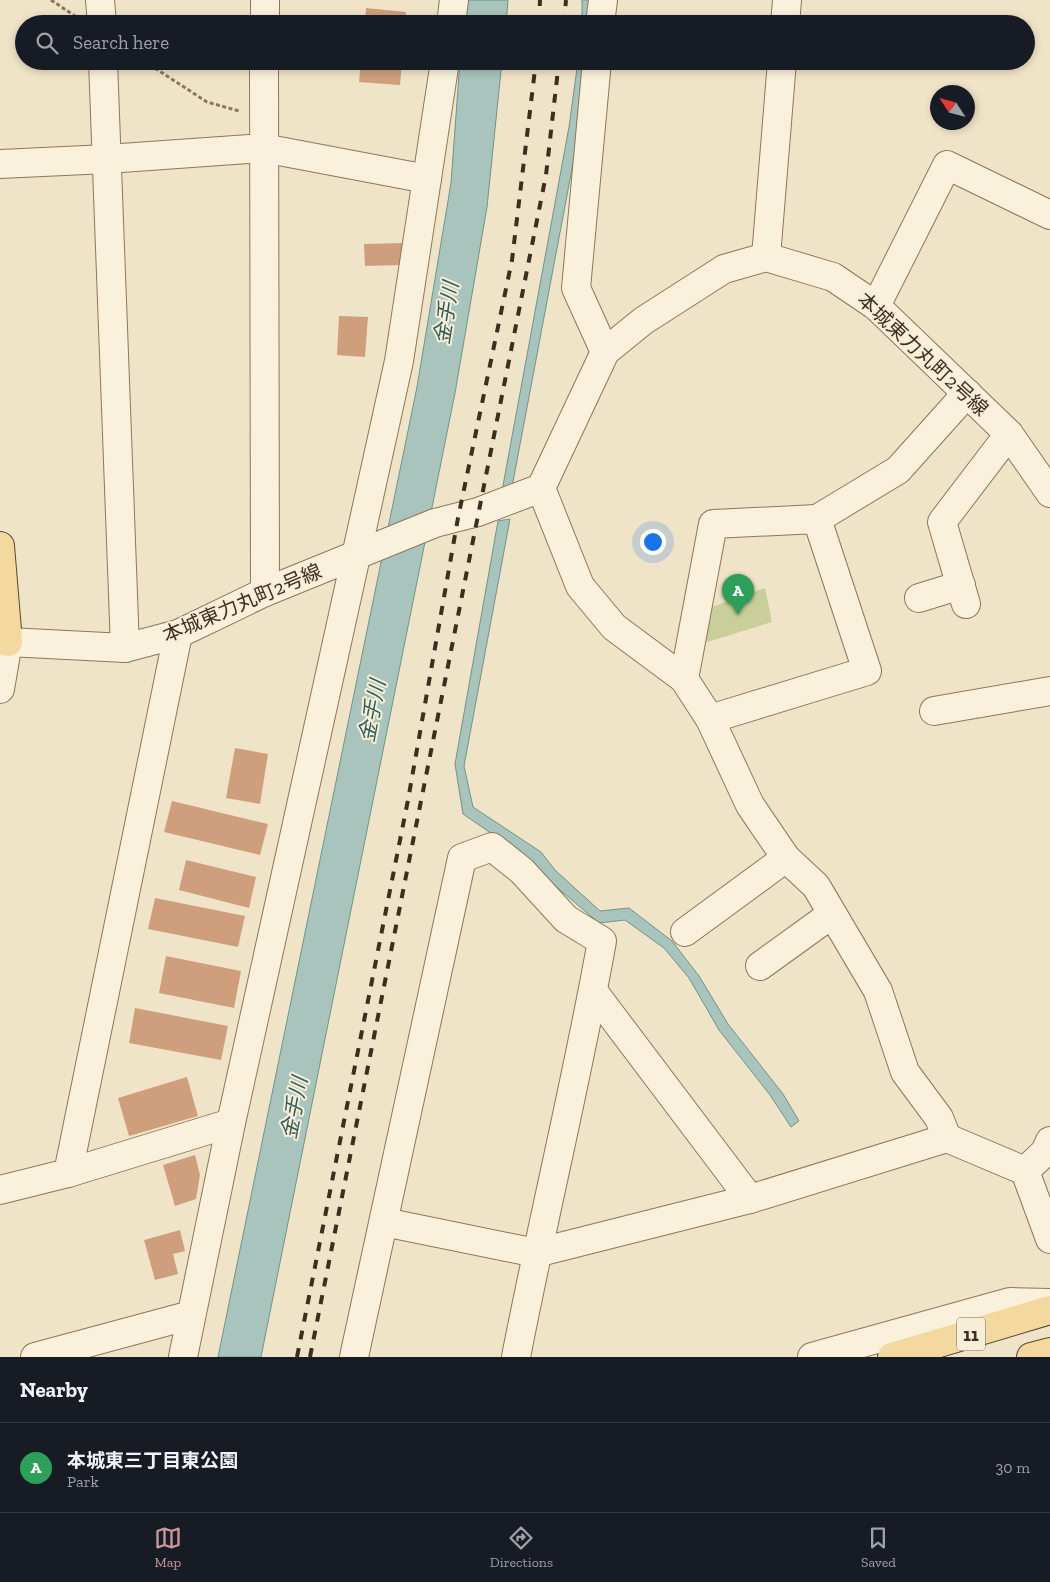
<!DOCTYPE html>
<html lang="en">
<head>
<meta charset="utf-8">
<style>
	:root { --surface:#171b24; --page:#20242c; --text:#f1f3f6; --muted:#9ea1a6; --line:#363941; --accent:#cc999b }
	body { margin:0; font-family:"Zilla Slab","Noto Sans JP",serif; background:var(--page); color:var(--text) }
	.compass { position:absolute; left:930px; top:85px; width:45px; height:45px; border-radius:50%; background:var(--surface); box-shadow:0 2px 8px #0003; rotate:306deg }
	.you { position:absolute; left:652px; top:541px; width:18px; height:18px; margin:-12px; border:4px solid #fff; border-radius:50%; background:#1a73e8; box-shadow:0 0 0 8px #1a73e833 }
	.badge { display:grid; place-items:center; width:32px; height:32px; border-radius:50%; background:var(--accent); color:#fff; font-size:16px; font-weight:700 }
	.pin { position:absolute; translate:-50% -41px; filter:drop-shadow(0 1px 2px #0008) }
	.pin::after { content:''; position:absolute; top:26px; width:18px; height:15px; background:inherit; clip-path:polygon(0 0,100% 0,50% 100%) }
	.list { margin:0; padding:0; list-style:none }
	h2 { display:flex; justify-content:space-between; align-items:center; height:65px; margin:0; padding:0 20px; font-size:21px }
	h2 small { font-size:16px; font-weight:400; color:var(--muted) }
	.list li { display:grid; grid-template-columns:32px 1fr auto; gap:15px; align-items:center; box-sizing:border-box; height:90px; padding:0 20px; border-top:1px solid var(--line) }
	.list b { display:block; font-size:19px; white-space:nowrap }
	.list p { margin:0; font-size:16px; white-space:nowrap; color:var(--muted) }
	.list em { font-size:16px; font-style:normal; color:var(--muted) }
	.icon { flex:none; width:28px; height:28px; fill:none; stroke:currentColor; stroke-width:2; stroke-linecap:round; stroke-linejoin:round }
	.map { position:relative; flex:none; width:1050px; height:1357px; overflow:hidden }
	.search { position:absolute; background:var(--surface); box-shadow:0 2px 8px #0003; left:15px; right:15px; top:15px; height:55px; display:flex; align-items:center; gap:12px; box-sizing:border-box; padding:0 18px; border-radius:28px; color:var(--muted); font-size:19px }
	.sheet { height:155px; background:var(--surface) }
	nav { display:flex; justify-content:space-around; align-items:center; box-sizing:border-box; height:70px; border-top:1px solid var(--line); background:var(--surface); font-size:14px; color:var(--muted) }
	nav a { display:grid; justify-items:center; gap:2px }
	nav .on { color:var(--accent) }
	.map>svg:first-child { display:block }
</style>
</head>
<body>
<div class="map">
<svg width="1050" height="1357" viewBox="0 0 1050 1357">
	<rect width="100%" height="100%" fill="#f0e4c8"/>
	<path fill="#c9cf9b" d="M765 588 772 622 701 644 706 609Z"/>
	<g fill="#a9c4bc" stroke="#6f938a">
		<path d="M464 0H508L506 24H462Z"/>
		<rect x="582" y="0" width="11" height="24"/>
		<path d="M460 61H502L487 207 455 393 261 1357H218L417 387 451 183Z"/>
		<path d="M578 61H588L581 121 512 487 502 491 569 127Z"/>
		<path d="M510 519 464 766 473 807 541 852 555 870 600 911 629 908 672 941 699 976 728 1024 783 1094 799 1121 791 1127 770 1095 719 1030 689 978 664 948 625 920 599 923 547 879 533 862 463 814 455 764 498 521Z"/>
	</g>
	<g fill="#cf9f7d">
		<path d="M366 8 406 12 405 24H365Z"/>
		<path d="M361 61H402L400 85 359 82Z"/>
		<path d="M402 243V265L365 266 364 244Z"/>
		<path d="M339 316 368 317 365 357 337 355Z"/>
		<path d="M235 748 268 754 260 804 226 798Z"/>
		<path d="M172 801 268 824 260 855 164 832Z"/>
		<path d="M186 860 256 877 249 908 179 890Z"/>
		<path d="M155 898 245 916 238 947 148 929Z"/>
		<path d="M166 956 241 971 234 1008 159 993Z"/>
		<path d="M135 1008 228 1026 221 1060 129 1043Z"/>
		<path d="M187 1077 198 1116 129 1136 118 1098Z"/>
		<path d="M195 1155 200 1175 196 1199 175 1206 163 1165Z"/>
		<path d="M180 1230 185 1251 173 1254 178 1274 155 1280 144 1240Z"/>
	</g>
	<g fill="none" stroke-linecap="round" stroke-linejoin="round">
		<g stroke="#8d765c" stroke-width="30">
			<g id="minor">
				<path d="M100 0 102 24"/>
				<path d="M265 24V0"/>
				<path d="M451 24 454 0"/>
				<path d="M600 24 603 0"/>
				<path d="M785 24 787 0"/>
				<path d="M103 61 125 648"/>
				<path d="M264 61 265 592"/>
				<path d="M597 61 576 288 605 352"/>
				<path d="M0 164 107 159 263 148 427 179"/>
				<path d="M766 257 782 61"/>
				<path d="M876 306 947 165 1050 215"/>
				<path d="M541 488 580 586 614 627 684 679 710 719 750 805 786 858 816 886 878 991 905 1072 939 1118 947 1138"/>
				<path d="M817 519 898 470 967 393"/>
				<path d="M919 598 961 585"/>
				<path d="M966 604 942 522 1009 434"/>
				<path d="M684 679 713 524 817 519 867 671 710 719"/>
				<path d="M0 689 8 642 125 648 178 634 265 592 435 523 478 512 541 488 605 352 643 321 724 269 766 257 833 277 876 306 1009 434 1050 493"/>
				<path d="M934 711 1050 691"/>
				<path d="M685 932 786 858"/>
				<path d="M760 966 832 914"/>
				<path d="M593 991 750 1199"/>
				<path d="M1025 1171 1045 1152 1050 1141"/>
				<path d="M68 1173 178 634"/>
				<path d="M0 1190 68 1173 231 1123"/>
				<path d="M384 1222 536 1253 750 1199 947 1138 1025 1171 1050 1239"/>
				<path d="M35 1357 191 1315"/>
				<path d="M183 1357 231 1123 399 361 445 61"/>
				<path d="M354 1357 462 858 492 847 522 871 566 919 602 941C577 1080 543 1218 516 1357"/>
				<path d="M812 1357 1010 1302 1050 1303"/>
			</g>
		</g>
		<g stroke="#5b4430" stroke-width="30">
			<g id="major">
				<path d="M0 546 8 642 0 640"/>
				<path d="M892 1357 1050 1310"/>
				<path d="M1031 1357 1050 1352"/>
			</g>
		</g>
		<g stroke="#8d765c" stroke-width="3" stroke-dasharray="4 2.5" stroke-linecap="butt">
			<path d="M51 0 75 16"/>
			<path d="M144 61 207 102 239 111"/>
		</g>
		<use href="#minor" stroke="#faf1dc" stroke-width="28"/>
		<use href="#major" stroke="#f3d9a0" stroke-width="28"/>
		<g stroke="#3d2e20" stroke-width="4" stroke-dasharray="9 9" stroke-linecap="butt">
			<path d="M539 24 540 0"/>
			<path d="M564 24 566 0"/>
			<path d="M297 1357 408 800 458 518 512 260 536 61"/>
			<path d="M310 1357 546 175 559 61"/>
		</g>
	</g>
	<g text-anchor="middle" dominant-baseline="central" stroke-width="4" stroke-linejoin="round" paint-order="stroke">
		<rect fill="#f7eed8" stroke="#756857" stroke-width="1" x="957" y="1317.5" width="28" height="33" rx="4"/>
		<g font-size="19" font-weight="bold" fill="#3d2e20">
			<text x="971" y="1334">11</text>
		</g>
		<g font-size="20" fill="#3d2e20" stroke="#f7eed8">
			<text transform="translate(923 354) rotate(43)">本城東力丸町2号線</text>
			<text transform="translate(242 603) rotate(-23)">本城東力丸町2号線</text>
		</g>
		<g font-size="21" font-style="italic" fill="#2f5d5a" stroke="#f7eed8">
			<text transform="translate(446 313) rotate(-81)">金手川</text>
			<text transform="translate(372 711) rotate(-79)">金手川</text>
			<text transform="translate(294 1108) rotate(-79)">金手川</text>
		</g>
	</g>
</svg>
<svg class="compass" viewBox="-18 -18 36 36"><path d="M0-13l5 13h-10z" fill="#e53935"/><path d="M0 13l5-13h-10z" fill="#9ea1a6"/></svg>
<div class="you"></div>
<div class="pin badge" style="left:738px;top:615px;background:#2e9e5b">A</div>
<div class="search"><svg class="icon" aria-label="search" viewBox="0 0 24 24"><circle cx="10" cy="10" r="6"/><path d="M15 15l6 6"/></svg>Search here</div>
</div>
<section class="sheet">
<h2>Nearby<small></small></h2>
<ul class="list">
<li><span class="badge" style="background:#2e9e5b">A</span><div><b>本城東三丁目東公園</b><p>Park</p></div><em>30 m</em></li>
</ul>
</section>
<nav>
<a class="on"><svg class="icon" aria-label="map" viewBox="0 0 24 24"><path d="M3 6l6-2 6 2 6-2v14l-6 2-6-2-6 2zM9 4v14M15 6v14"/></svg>Map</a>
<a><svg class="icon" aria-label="directions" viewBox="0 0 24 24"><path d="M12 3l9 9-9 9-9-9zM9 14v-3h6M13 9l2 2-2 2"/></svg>Directions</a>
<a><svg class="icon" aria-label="saved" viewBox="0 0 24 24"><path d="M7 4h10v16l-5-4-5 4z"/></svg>Saved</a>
</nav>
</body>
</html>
